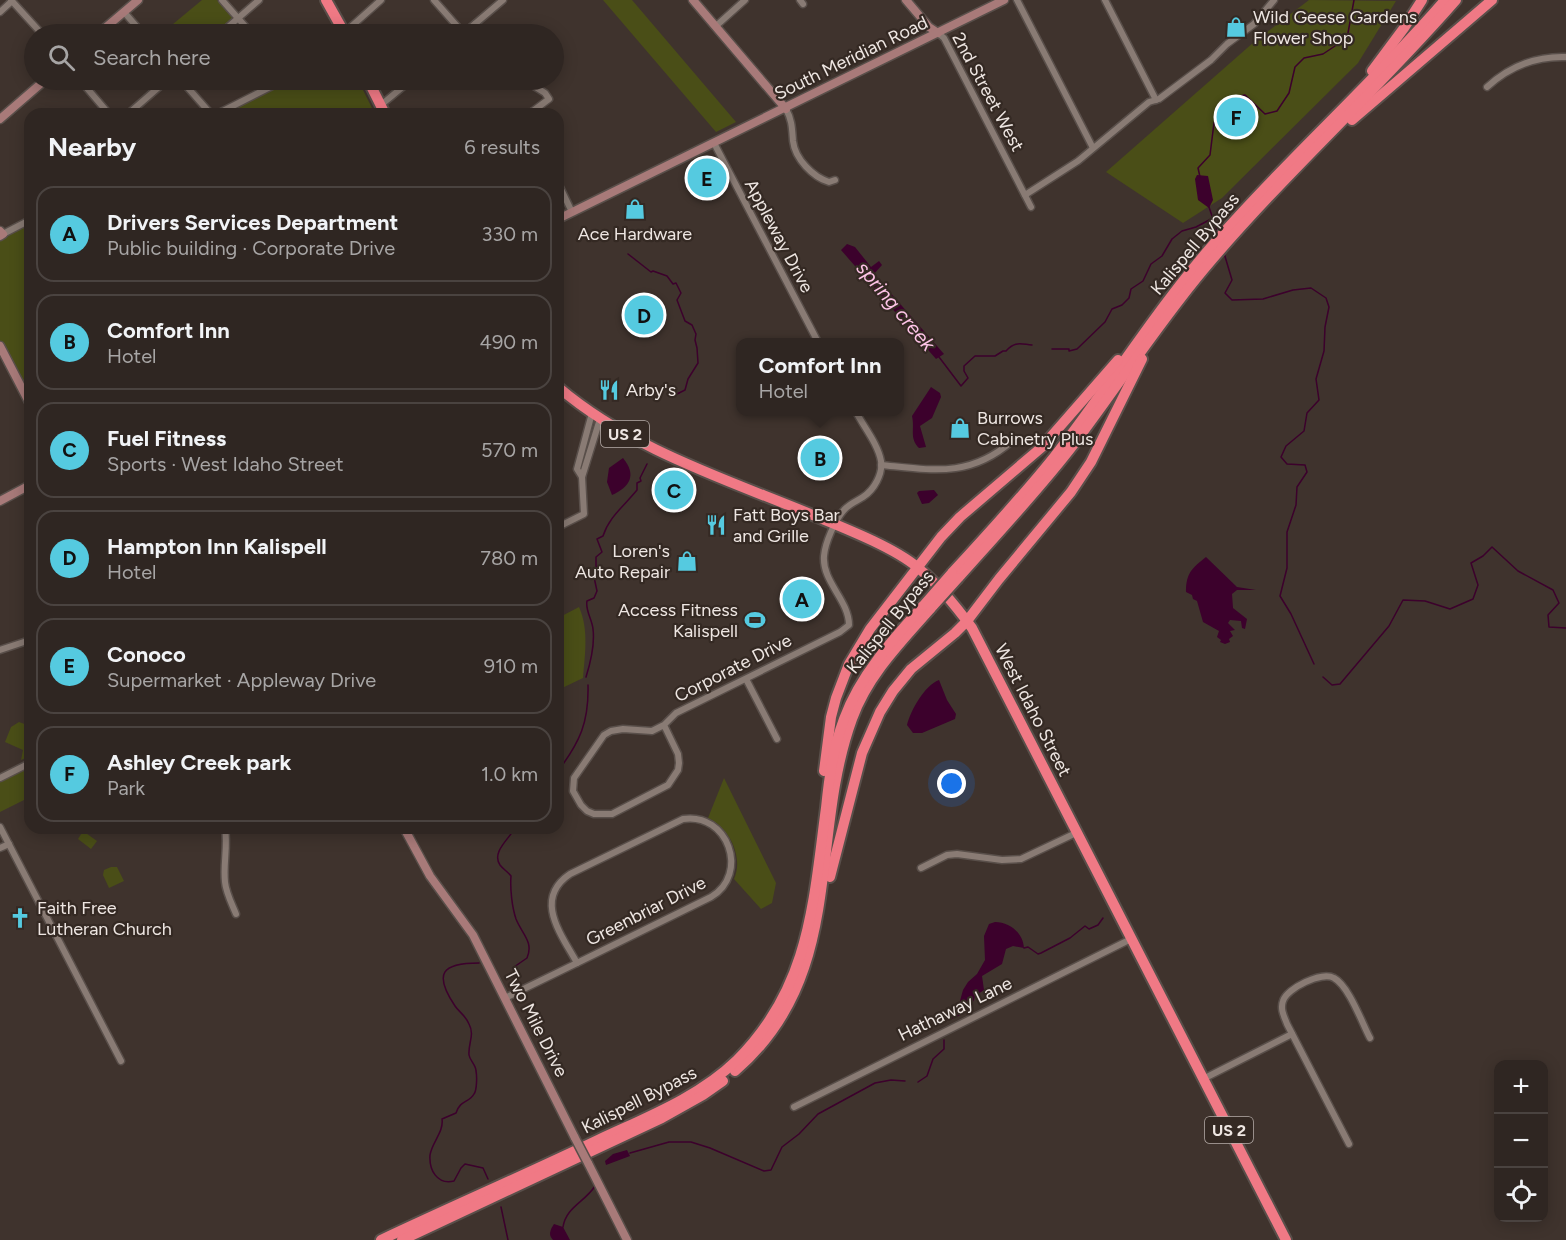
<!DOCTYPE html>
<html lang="en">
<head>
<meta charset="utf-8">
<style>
	:root { --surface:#2f2622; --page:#3b322f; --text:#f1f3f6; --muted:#a7a5a5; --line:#4a4340; --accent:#55cae0 }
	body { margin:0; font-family:Figtree,sans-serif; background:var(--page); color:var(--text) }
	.controls { position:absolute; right:18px; bottom:18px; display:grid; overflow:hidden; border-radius:12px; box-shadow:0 3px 15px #0003 }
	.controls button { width:54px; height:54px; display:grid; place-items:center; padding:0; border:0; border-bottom:2px solid var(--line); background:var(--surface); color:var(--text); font:30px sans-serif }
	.you { position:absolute; left:952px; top:784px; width:21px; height:21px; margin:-15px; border:4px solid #fff; border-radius:50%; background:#1a73e8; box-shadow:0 0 0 9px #1a73e833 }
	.badge { display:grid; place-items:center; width:39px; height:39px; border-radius:50%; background:var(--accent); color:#111; font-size:20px; font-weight:700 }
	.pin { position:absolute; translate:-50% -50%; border:3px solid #fff; box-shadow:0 2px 6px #0006 }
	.popup { position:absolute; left:736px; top:338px; width:168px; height:78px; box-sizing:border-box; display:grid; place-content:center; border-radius:12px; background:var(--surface); filter:drop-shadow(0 2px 4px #0005); font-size:20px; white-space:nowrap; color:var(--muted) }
	.popup b { font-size:22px; color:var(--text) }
	.popup::after { content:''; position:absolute; left:50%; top:100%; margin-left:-12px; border:12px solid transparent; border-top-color:var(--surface) }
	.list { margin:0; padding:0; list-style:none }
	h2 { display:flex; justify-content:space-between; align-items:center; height:78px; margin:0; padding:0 24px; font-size:26px }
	h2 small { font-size:20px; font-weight:400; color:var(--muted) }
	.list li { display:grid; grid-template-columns:39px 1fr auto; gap:18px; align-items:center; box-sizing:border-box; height:96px; margin:0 12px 12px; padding:0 12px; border:2px solid var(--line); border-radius:18px }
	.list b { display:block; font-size:22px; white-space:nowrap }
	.list p { margin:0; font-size:20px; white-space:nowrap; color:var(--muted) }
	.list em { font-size:20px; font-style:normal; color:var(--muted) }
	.icon { flex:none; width:33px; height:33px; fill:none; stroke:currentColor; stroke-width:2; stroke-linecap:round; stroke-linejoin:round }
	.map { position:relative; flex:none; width:1566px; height:1240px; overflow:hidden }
	.search { position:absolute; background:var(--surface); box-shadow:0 3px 15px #0003; left:24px; top:24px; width:540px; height:66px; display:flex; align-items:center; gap:15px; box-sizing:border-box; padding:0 21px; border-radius:33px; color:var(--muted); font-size:22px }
	.panel { position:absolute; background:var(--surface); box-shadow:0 3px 15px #0003; left:24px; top:108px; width:540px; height:726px; border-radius:18px }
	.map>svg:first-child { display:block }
</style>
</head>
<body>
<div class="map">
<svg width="1566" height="1240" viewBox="0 0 1566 1240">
	<rect width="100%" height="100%" fill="#3f332d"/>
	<g fill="#4a4e17">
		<path d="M202 0H217L233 18 214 34H161Z"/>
		<path d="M603 0H632L736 122 716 132Z"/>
		<path d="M1309 0 1396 1 1358 63 1222 198 1183 223 1106 172 1254 42Z"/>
		<path d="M291 80H358L375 114H223Z"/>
		<path d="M30 223V400L0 342V239Z"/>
		<path d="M579 607C589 629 585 655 583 678L558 690V618Z"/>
		<path d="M19 722 30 726V756L21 760 23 750 5 742 11 727Z"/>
		<path d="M30 765V797L0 812V781Z"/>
		<path d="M724 778 776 883 772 903 761 909 734 879C744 857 729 827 708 818Z"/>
		<path d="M83 831 97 841 91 849 78 839Z"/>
		<path d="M111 867H117L124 881 109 888 103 875 104 870Z"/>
	</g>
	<g fill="#3c012c">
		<path d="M1197 175 1208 176 1213 200 1209 208 1198 200 1195 179Z"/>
		<path d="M847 244 855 247 871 267 879 261 882 265 874 274 944 354 936 359 841 250Z"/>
		<path d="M931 387 940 393 941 397 932 418 920 426 926 447 919 448C909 438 915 429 912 416Z"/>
		<path d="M623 458C637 475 630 487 612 495L607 482 609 468Z"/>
		<path d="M934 490 938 495 929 503 922 504 917 493 919 491Z"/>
		<path d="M1206 557 1237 587 1256 590H1237L1232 594 1233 608 1247 619 1245 629 1242 628 1241 621 1230 620 1228 623 1235 630 1230 631 1233 636 1229 639 1230 642 1225 644 1220 642 1221 640 1217 637 1219 631 1203 622 1197 601 1193 599 1192 595 1186 592C1186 573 1192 568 1206 557Z"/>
		<path d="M939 680 947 700 956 714 955 719 922 733H913L907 725C911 710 924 686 939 680Z"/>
		<path d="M995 922C1010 922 1023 933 1024 948L1013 946 1006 949 1002 964 982 976 984 990 975 996C972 1010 961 1016 948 1020L945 1018 958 1008 963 990 968 982 977 974 985 960 984 936 989 924Z"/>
		<path d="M627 1150 630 1156 606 1165 605 1161 613 1154Z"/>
		<path d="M554 1224 563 1227 570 1240H553C548 1235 550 1230 554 1224Z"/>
	</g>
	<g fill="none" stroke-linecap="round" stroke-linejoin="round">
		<g stroke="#3c012c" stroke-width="1.5">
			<path d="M1200 177 1198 168 1210 155 1214 123 1230 98 1245 95 1265 114 1277 111 1289 93 1295 67 1304 58 1323 54 1341 42 1348 33 1354 0"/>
			<path d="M1209 207 1217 231"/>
			<path d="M1224 253 1232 280 1225 293 1232 300 1263 299 1293 290 1311 288 1326 298 1329 307 1325 327 1324 351 1316 379 1319 400 1307 413 1304 431 1286 446 1281 457 1287 464 1305 465 1307 472 1297 487 1296 505 1287 532V568L1280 596 1291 614 1314 664"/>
			<path d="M628 254 651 272 653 271 667 276 673 284 676 283 681 293 677 300 685 321 692 325 696 334 695 340 697 348 698 363 688 379 685 390 675 395"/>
			<path d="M1052 349H1069V351L1077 349 1105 322 1112 309 1122 305 1129 298 1131 289 1143 281 1151 264 1162 256 1172 239 1182 231 1196 227 1213 218"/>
			<path d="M939 357 961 386 968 378 964 371V366L975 356H995L1003 351H1006C1015 341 1020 344 1032 345"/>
			<path d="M586 677C591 661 595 645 593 629 592 619 585 610 587 601L594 598 597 591 594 577 599 571 596 566V557L602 552 597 539 603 536C609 517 624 506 637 490V483L641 481 640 478 647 464"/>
			<path d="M1323 677 1332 685 1340 684 1389 626 1403 600 1425 601 1450 609 1473 599 1478 585 1471 563 1483 556 1492 547 1518 571 1553 590 1559 603 1548 615 1549 627 1566 628"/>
			<path d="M558 771C580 742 589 722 588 685"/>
			<path d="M1024 948 1028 947 1038 954 1041 953 1070 938 1085 926 1089 929 1098 925 1103 918"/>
			<path d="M479 963C442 963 433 973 455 1006 459 1012 466 1016 469 1024 475 1035 468 1043 469 1055 470 1061 476 1065 476 1071 477 1076 477 1090 474 1094 469 1103 460 1100 456 1113L442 1119C444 1132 432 1142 430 1155 429 1170 437 1185 454 1181L461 1168 465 1164 483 1168 488 1179"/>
			<path d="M514 967 527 958C534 942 522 934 516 919 512 907 510 889 511 876 508 872 503 869 500 865 491 852 510 838 515 828"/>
			<path d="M918 1082 927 1076 933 1059 944 1049V1040"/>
			<path d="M630 1153 669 1142H691L710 1148 764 1171 771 1170 782 1147 799 1134 818 1114 875 1083 891 1080 905 1081"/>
			<path d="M501 1207 508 1240"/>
			<path d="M563 1227C566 1207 585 1202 595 1186"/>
		</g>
		<g stroke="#594f4a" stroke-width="9">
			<g id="street">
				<path d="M11 0 42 34"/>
				<path d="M222 0 252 34"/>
				<path d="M434 0 464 34"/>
				<path d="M800 0 803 4"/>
				<path d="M1017 0 1093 148"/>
				<path d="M1105 0 1156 100"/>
				<path d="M0 12 12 1"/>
				<path d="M124 12 143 34"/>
				<path d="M475 24 483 34"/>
				<path d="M716 26 745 0"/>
				<path d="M344 33 381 0"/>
				<path d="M938 33 944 38 1031 207"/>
				<path d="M220 34 259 0"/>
				<path d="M463 34 503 0"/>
				<path d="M80 80 109 114"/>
				<path d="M181 80 211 114"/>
				<path d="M524 80 545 93 549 99 529 114"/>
				<path d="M1487 87C1510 66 1536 56 1566 57"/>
				<path d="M381 105 411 80"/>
				<path d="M786 109C792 120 792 128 793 141 795 159 813 177 829 182L835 180"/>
				<path d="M128 114 167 80"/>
				<path d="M217 114 284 80"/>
				<path d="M714 143 818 342"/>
				<path d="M558 183 572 212"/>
				<path d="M1025 195 1078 161 1149 102 1159 99 1211 60 1227 44 1254 24 1274 0"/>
				<path d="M3 234 30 220"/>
				<path d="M881 465C932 470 970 478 1012 441"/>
				<path d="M582 477 600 419"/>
				<path d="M558 527 584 514 582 477 577 469 592 413"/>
				<path d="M0 650 30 640"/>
				<path d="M746 679 777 739"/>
				<path d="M664 725 678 754 679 763 678 770 668 785 612 814H594L587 811 581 805 573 791 574 778 604 735 611 731 623 729 652 731 664 725 676 713 840 632 849 625C849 600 822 582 824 556 825 543 835 520 844 510 849 504 857 501 863 497 874 490 883 474 881 461 878 444 864 427 856 412"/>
				<path d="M0 778 30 763"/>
				<path d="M683 819C728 812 750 874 711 897L577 963C561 934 533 899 570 874Z"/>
				<path d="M0 827 121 1061"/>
				<path d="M225 828C228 847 223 864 225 882 226 893 232 904 236 914"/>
				<path d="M0 848 9 844"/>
				<path d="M921 868 947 855 957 854 1002 860 1021 859 1076 833"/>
				<path d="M505 998 577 963"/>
				<path d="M1203 1079 1292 1034"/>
				<path d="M794 1107 1131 939"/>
				<path d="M1349 1144 1287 1024C1284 1016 1280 1009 1283 1001 1287 988 1322 971 1334 978 1349 986 1362 1023 1370 1038"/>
			</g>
		</g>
		<g stroke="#594f4a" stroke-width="11">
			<g id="secondary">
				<path d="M693 0 786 109"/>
				<path d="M906 0 929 27 938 33"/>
				<path d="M98 34 138 0"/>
				<path d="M0 119 45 80"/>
				<path d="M558 219 1004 0"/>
				<path d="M0 231 3 234 0 236"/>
				<path d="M0 346 30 404"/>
				<path d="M0 501 30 485"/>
				<path d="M404 828 430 876 473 935 575 1138"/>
				<path d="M588 1163 627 1240"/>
			</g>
		</g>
		<g stroke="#594f4a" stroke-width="14">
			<g id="highway">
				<path d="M326 0 345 34"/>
				<path d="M1372 71 1404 28 1422 0"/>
				<path d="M368 80 385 114"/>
				<path d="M1352 120 1492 0"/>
				<path d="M558 387C632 450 726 479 815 516 844 528 893 547 917 567 938 584 956 606 972 628L1286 1240"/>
				<path d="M952 573C987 535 1022 497 1054 457 1108 388 1154 313 1211 247 1285 161 1371 86 1445 0"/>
				<path d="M958 578C997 534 1038 491 1074 444 1118 386 1157 325 1204 269 1283 175 1375 93 1456 0"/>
				<path d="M824 771 831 717 836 698 849 664 870 629 941 537 960 517 1042 447 1118 360"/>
				<path d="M830 877 862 753 880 712 893 691 911 669 955 633 967 621 999 579 1071 492 1091 462 1142 359"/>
				<path d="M735 1071C847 975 808 840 852 719 868 675 901 642 931 608"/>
				<path d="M381 1240C453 1206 527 1174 600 1139 647 1117 699 1097 737 1060 810 987 813 904 826 808 829 778 833 748 844 719 860 675 893 639 924 605"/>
				<path d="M402 1240 662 1118 703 1095 723 1081"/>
			</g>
		</g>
		<use href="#street" stroke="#897b74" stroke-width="6"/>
		<use href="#secondary" stroke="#a87a79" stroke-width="8"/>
		<use href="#highway" stroke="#f07985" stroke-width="10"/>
		<g stroke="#594f4a" stroke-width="11" stroke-linecap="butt">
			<path id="secondary-bridge" d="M575 1138 588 1163"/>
		</g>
		<g stroke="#594f4a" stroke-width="14" stroke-linecap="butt">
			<g id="highway-bridge">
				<path d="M924 605 952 573"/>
				<path d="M931 608 958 578"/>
			</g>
		</g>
		<use href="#secondary-bridge" stroke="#a87a79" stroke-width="8"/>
		<use href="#highway-bridge" stroke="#f07985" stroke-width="10"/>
	</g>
	<defs>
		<g id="shop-bare" transform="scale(1.62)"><path d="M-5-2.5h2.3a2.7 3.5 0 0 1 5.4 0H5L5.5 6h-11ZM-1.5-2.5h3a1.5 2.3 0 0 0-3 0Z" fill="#55cae0" stroke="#342923" stroke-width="2.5" paint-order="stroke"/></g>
		<g id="restaurant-bare" transform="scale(1.62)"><path d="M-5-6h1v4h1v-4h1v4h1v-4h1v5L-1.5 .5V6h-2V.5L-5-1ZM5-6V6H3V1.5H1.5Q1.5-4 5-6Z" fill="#55cae0" stroke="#342923" stroke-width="2.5" paint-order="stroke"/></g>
		<g id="stadium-bare" transform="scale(1.62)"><path d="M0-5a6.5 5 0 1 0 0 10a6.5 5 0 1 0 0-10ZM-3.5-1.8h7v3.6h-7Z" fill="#55cae0" stroke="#342923" stroke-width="2.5" paint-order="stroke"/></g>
		<g id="church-bare" transform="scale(1.62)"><path d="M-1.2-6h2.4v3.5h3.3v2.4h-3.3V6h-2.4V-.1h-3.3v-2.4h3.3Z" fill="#55cae0" stroke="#342923" stroke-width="2.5" paint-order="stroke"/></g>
	</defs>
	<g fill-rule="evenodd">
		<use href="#shop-bare" x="1236" y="27"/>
		<use href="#shop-bare" x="635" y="209"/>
		<use href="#restaurant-bare" x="609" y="390"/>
		<use href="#shop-bare" x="960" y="428"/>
		<use href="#restaurant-bare" x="716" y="525"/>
		<use href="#shop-bare" x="687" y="561"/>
		<use href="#stadium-bare" x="755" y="620"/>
		<use href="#church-bare" x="20" y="918"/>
	</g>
	<g text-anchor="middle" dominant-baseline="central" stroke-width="4.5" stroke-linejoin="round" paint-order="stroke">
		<g fill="#342923" stroke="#b6ada9" stroke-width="1.5">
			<rect x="601" y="421" width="48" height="26" rx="4.5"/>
			<rect x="1205" y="1117" width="48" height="26" rx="4.5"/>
		</g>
		<g font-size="16" font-weight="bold" fill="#eee6e2">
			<text x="625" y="434">US 2</text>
			<text x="1229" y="1130">US 2</text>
		</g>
		<g font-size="18" fill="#eee6e2" stroke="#342923" text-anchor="start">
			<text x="1253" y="17">Wild Geese Gardens<tspan x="1253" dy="21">Flower Shop</tspan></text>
			<text x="635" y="234" text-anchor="middle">Ace Hardware</text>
			<text x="626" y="390">Arby's</text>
			<text x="977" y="418">Burrows<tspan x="977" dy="21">Cabinetry Plus</tspan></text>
			<text x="733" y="515">Fatt Boys Bar<tspan x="733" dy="21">and Grille</tspan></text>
			<text x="670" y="551" text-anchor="end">Loren's<tspan x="670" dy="21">Auto Repair</tspan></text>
			<text x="738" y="610" text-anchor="end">Access Fitness<tspan x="738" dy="21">Kalispell</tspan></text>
			<text x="37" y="908">Faith Free<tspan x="37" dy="21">Lutheran Church</tspan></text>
		</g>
		<g font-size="18" fill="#eee6e2" stroke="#342923">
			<text transform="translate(851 58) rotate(-26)">South Meridian Road</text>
			<text transform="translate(988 92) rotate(62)">2nd Street West</text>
			<text transform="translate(779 236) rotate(62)">Appleway Drive</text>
			<text transform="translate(1195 244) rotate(-50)">Kalispell Bypass</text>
			<text transform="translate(890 622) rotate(-51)">Kalispell Bypass</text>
			<text transform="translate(733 668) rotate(-27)">Corporate Drive</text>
			<text transform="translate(1033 710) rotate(63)">West Idaho Street</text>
			<text transform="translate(646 911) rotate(-27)">Greenbriar Drive</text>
			<text transform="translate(955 1009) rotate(-26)">Hathaway Lane</text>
			<text transform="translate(536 1023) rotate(63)">Two Mile Drive</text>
			<text transform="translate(639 1100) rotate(-27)">Kalispell Bypass</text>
		</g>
		<g font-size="20" font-style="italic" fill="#fec4e7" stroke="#342923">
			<text transform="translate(896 306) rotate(50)">spring creek</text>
		</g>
	</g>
</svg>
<div class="controls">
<button>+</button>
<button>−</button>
<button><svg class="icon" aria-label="locate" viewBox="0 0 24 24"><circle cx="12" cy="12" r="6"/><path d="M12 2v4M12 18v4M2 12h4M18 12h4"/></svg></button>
</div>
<div class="you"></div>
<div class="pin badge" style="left:802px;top:599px">A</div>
<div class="pin badge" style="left:820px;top:458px">B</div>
<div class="popup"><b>Comfort Inn</b>Hotel</div>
<div class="pin badge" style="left:674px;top:490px">C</div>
<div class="pin badge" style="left:644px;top:315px">D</div>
<div class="pin badge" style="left:707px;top:178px">E</div>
<div class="pin badge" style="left:1236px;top:117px">F</div>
<div class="search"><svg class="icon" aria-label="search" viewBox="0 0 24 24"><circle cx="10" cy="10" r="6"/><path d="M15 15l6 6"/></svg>Search here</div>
<section class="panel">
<h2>Nearby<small>6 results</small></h2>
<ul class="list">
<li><span class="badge">A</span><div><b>Drivers Services Department</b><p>Public building · Corporate Drive</p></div><em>330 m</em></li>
<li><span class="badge">B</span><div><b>Comfort Inn</b><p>Hotel</p></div><em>490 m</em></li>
<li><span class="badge">C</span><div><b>Fuel Fitness</b><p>Sports · West Idaho Street</p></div><em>570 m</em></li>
<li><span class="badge">D</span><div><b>Hampton Inn Kalispell</b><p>Hotel</p></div><em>780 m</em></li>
<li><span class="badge">E</span><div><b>Conoco</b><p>Supermarket · Appleway Drive</p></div><em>910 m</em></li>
<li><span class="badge">F</span><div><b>Ashley Creek park</b><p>Park</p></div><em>1.0 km</em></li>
</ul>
</section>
</div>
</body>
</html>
